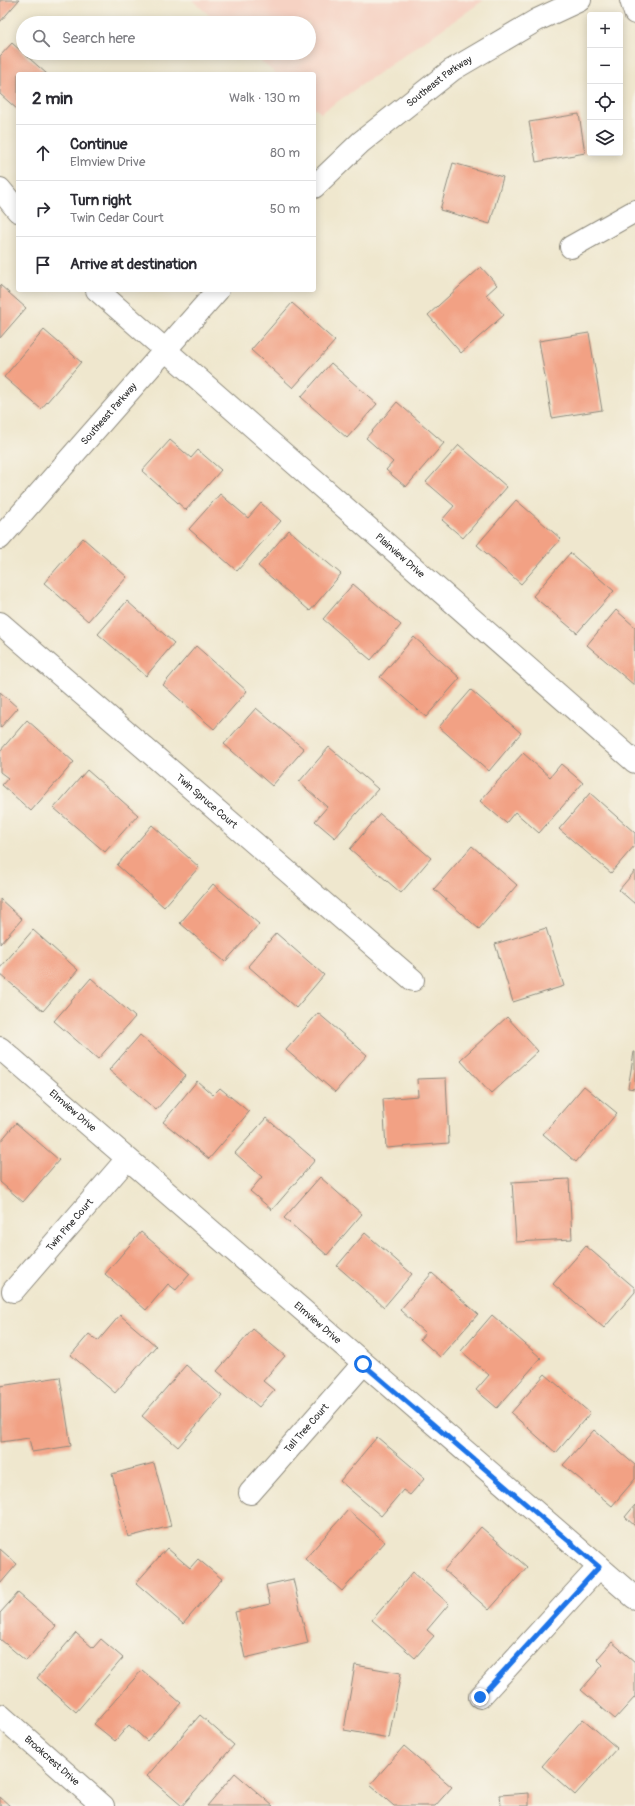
<!DOCTYPE html>
<html lang="en">
<head>
<meta charset="utf-8">
<style>
	:root { --surface:#fff; --page:#f2f2f3; --text:#2b2b33; --muted:#7c7c81; --line:#e1e1e2 }
	body { margin:0; font-family:Pangolin,sans-serif; background:var(--page); color:var(--text) }
	.controls { position:absolute; right:12px; top:12px; display:grid; overflow:hidden; border-radius:4px; box-shadow:0 2px 10px #0003 }
	.controls button { width:36px; height:36px; display:grid; place-items:center; padding:0; border:0; border-bottom:1px solid var(--line); background:var(--surface); color:var(--text); font:20px sans-serif }
	.stop { position:absolute; width:12px; height:12px; margin:-9px; border:3px solid #1a73e8; border-radius:50%; background:#fff }
	.stop.end { background:#1a73e8; border-color:#fff; box-shadow:0 1px 4px #0008 }
	.list { margin:0; padding:0; list-style:none }
	h2 { display:flex; justify-content:space-between; align-items:center; height:52px; margin:0; padding:0 16px; font-size:17px }
	h2 small { font-size:13px; font-weight:400; color:var(--muted) }
	.list li { display:grid; grid-template-columns:26px 1fr auto; gap:12px; align-items:center; box-sizing:border-box; height:56px; padding:0 16px; border-top:1px solid var(--line) }
	.list b { display:block; font-size:15px; white-space:nowrap }
	.list p { margin:0; font-size:13px; white-space:nowrap; color:var(--muted) }
	.list em { font-size:13px; font-style:normal; color:var(--muted) }
	.icon { flex:none; width:22px; height:22px; fill:none; stroke:currentColor; stroke-width:2; stroke-linecap:round; stroke-linejoin:round }
	.map { position:relative; flex:none; width:635px; height:1806px; overflow:hidden }
	.search { position:absolute; background:var(--surface); box-shadow:0 2px 10px #0003; left:16px; top:16px; width:300px; height:44px; display:flex; align-items:center; gap:10px; box-sizing:border-box; padding:0 14px; border-radius:22px; color:var(--muted); font-size:15px }
	.panel { position:absolute; background:var(--surface); box-shadow:0 2px 10px #0003; left:16px; top:72px; width:300px; height:220px; border-radius:4px }
	.map>svg:first-child { display:block }
</style>
</head>
<body>
<div class="map">
<svg width="635" height="1806" viewBox="0 0 635 1806">
	<rect width="100%" height="100%" fill="#f7f3e8"/>
	<filter id="ink" filterUnits="userSpaceOnUse"><feTurbulence type="fractalNoise" baseFrequency=".025" numOctaves="2"/><feDisplacementMap in="SourceGraphic" scale="8" xChannelSelector="R" yChannelSelector="G"/><feConvolveMatrix kernelMatrix="1 2 1 2 8 2 1 2 1" color-interpolation-filters="sRGB"/></filter>
	<filter id="wash" filterUnits="userSpaceOnUse"><feTurbulence type="fractalNoise" baseFrequency=".012" numOctaves="4" result="noise"/><feDisplacementMap in="SourceGraphic" scale="16" xChannelSelector="R" yChannelSelector="G"/><feGaussianBlur stdDeviation="0.9" result="paint"/><feColorMatrix in="noise" values="0 0 0 0 0 0 0 0 0 0 0 0 0 0 0 0 0 1.4 0 .05"/><feComposite in="paint" operator="in"/></filter>
	<g filter="url(#wash)">
		<rect width="100%" height="100%" fill="#efe7ce"/>
		<path fill="#f6d2c3" d="M192 0H484L321 113 314 108V74H276L252 53H309V23H218Z"/>
		<g id="blocks">
			<g fill="#f2a184">
				<path d="M0 0H19L0 22Z"/>
				<path d="M12 43 47 74H18V110L0 94V56Z"/>
				<path d="M579 114 585 153 536 162 529 122Z"/>
				<path d="M453 163 503 177 490 224 440 210Z"/>
				<path d="M481 267 497 285 486 295 504 315 461 353 428 315Z"/>
				<path d="M0 285 26 308 0 338Z"/>
				<path d="M292 303 335 341 293 388 251 350Z"/>
				<path d="M44 330 81 362 41 409 4 377Z"/>
				<path d="M589 333 602 410 552 418 539 341Z"/>
				<path d="M331 363 377 404 347 438 301 397Z"/>
				<path d="M397 402 444 443 406 487 386 470 393 462 366 438Z"/>
				<path d="M170 440 191 458 198 450 221 470 186 510 142 471Z"/>
				<path d="M459 445 507 487 463 538 442 520 454 506 426 482Z"/>
				<path d="M220 494 248 518 261 503 281 521 237 571 189 529Z"/>
				<path d="M516 500 561 539 521 584 477 545Z"/>
				<path d="M289 530 341 574 310 611 258 566Z"/>
				<path d="M83 538 127 577 88 621 44 583Z"/>
				<path d="M570 553 614 591 577 633 533 596Z"/>
				<path d="M353 584 401 625 371 660 323 619Z"/>
				<path d="M127 601 174 643 146 676 98 634Z"/>
				<path d="M616 610 635 627 634 685 587 645Z"/>
				<path d="M414 637 460 678 426 717 380 677Z"/>
				<path d="M196 646 247 691 214 729 163 685Z"/>
				<path d="M471 690 521 733 489 771 439 727Z"/>
				<path d="M0 692 18 708 0 728Z"/>
				<path d="M256 708 304 749 272 786 224 744Z"/>
				<path d="M27 720 74 762 31 811 2 785 8 778 0 772V751Z"/>
				<path d="M329 747 378 789 335 838 315 821 327 807 299 782Z"/>
				<path d="M523 753 550 777 561 764 583 783 539 833 515 812 506 823 480 801Z"/>
				<path d="M87 770 138 815 105 852 54 808Z"/>
				<path d="M590 793 635 833V845L611 873 559 829Z"/>
				<path d="M380 814 431 858 401 893 350 849Z"/>
				<path d="M152 825 199 867 164 907 117 865Z"/>
				<path d="M472 846 517 885 479 929 434 889Z"/>
				<path d="M635 871V904L619 890Z"/>
				<path d="M213 884 259 924 225 962 180 923Z"/>
				<path d="M0 899 22 919 0 944Z"/>
				<path d="M546 928 564 986 513 1002 495 944Z"/>
				<path d="M33 930 78 970 43 1011 0 974V968Z"/>
				<path d="M276 933 324 975 296 1008 248 966Z"/>
				<path d="M91 978 135 1017 98 1059 54 1021Z"/>
				<path d="M318 1013 367 1055 335 1092 286 1050Z"/>
				<path d="M507 1017 538 1051 491 1094 460 1060Z"/>
				<path d="M140 1035 186 1075 156 1110 109 1070Z"/>
				<path d="M634 1052H635V1089L628 1088Z"/>
				<path d="M446 1078 449 1143 386 1148 383 1099 418 1096 417 1079Z"/>
				<path d="M197 1081 213 1095 220 1088 249 1112 209 1159 163 1122Z"/>
				<path d="M584 1086 617 1113 576 1162 543 1134Z"/>
				<path d="M266 1118 315 1160 272 1210 250 1191 262 1177 235 1153Z"/>
				<path d="M16 1123 59 1160 23 1202 0 1182V1142Z"/>
				<path d="M320 1177 362 1214 327 1255 284 1218Z"/>
				<path d="M569 1179 572 1239 516 1242 512 1182Z"/>
				<path d="M141 1232 190 1274 176 1290 168 1284 146 1310 105 1274Z"/>
				<path d="M365 1233 412 1274 384 1307 337 1266Z"/>
				<path d="M586 1246 635 1288V1292L604 1328 553 1284Z"/>
				<path d="M432 1273 478 1314 440 1357 420 1339 425 1333 400 1310Z"/>
				<path d="M120 1315 156 1346 115 1393 71 1355 89 1334 98 1341Z"/>
				<path d="M492 1315 541 1358 497 1408 476 1390 489 1375 461 1351Z"/>
				<path d="M253 1329 285 1356 263 1381 274 1390 259 1407 217 1371Z"/>
				<path d="M186 1365 222 1396 178 1447 142 1416Z"/>
				<path d="M545 1374 590 1413 556 1453 511 1413Z"/>
				<path d="M60 1377 71 1446 32 1452 29 1438 1 1442 0 1386Z"/>
				<path d="M594 1430 635 1465V1479L612 1506 563 1465Z"/>
				<path d="M377 1437 425 1478 410 1495 403 1490 381 1516 340 1481Z"/>
				<path d="M154 1463 171 1526 128 1537 112 1474Z"/>
				<path d="M635 1505V1526L625 1517Z"/>
				<path d="M348 1510 385 1542 342 1591 305 1559Z"/>
				<path d="M481 1527 527 1567 489 1610 444 1570Z"/>
				<path d="M167 1548 190 1568 198 1559 222 1579 183 1624 136 1583Z"/>
				<path d="M0 1549 17 1564 0 1584Z"/>
				<path d="M413 1572 449 1604 427 1630 434 1636 415 1658 372 1620Z"/>
				<path d="M293 1579 308 1643 245 1658 235 1612 270 1604 266 1585Z"/>
				<path d="M18 1593 56 1626 26 1661 0 1639V1613Z"/>
				<path d="M76 1633 93 1648 101 1639 123 1658 76 1712 37 1678Z"/>
				<path d="M612 1642 635 1662V1697L615 1719 581 1690 603 1665 597 1659Z"/>
				<path d="M355 1665 401 1673 389 1738 344 1730Z"/>
				<path d="M142 1670 181 1703 147 1741 129 1725 115 1741 94 1724Z"/>
				<path d="M200 1715 234 1745 182 1806 147 1776Z"/>
				<path d="M583 1719 617 1748 575 1795 542 1766Z"/>
				<path d="M404 1746 452 1787 435 1806H394L370 1785Z"/>
				<path d="M235 1773 273 1806H207Z"/>
				<path d="M529 1793V1806H501L500 1795Z"/>
				<path d="M0 1797 10 1806H0Z"/>
			</g>
		</g>
	</g>
	<g filter="url(#ink)">
		<use href="#blocks" fill-opacity="0" stroke="#8d897c" stroke-width="1"/>
		<g fill="none" stroke-linecap="round" stroke-linejoin="round">
			<g stroke="#8d897c" stroke-width="24">
				<g id="minor">
					<path d="M631 0 635 13"/>
					<path id="s1" d="M314 187 361 142 452 70 537 20 580 0"/>
					<path d="M0 189 18 211"/>
					<path d="M571 247 635 211"/>
					<path id="s2" d="M97 290 635 762"/>
					<path id="s3" d="M0 538 218 290"/>
					<path id="s4" d="M0 623 413 980"/>
					<path id="s5" d="M0 1048 635 1598"/>
					<path id="s6" d="M13 1291 127 1159"/>
					<path id="s7" d="M250 1493 363 1364"/>
					<path d="M480 1697 599 1567"/>
					<path id="s8" d="M0 1715 103 1806"/>
				</g>
			</g>
			<use href="#minor" stroke="#fff" stroke-width="22"/>
		</g>
	</g>
	<g fill="none" stroke-linecap="round" stroke-linejoin="round" filter="url(#ink)">
		<path stroke="#1a73e8" stroke-width="5" d="M363 1364 599 1567 480 1697"/>
	</g>
	<g text-anchor="middle" dominant-baseline="central" stroke-width="3" stroke-linejoin="round" paint-order="stroke">
		<g font-size="10" fill="#2b2b2b" stroke="#f7f3e8">
			<text stroke="none"><textPath href="#s1" startOffset="164">Southeast Parkway</textPath></text>
			<text stroke="none"><textPath href="#s3" startOffset="165">Southeast Parkway</textPath></text>
			<text stroke="none"><textPath href="#s2" startOffset="403">Plainview Drive</textPath></text>
			<text stroke="none"><textPath href="#s4" startOffset="273">Twin Spruce Court</textPath></text>
			<text stroke="none"><textPath href="#s5" startOffset="96">Elmview Drive</textPath></text>
			<text stroke="none"><textPath href="#s6" startOffset="87">Twin Pine Court</textPath></text>
			<text stroke="none"><textPath href="#s5" startOffset="420">Elmview Drive</textPath></text>
			<text stroke="none"><textPath href="#s7" startOffset="86">Tall Tree Court</textPath></text>
			<text stroke="none"><textPath href="#s8" startOffset="69">Brookcrest Drive</textPath></text>
		</g>
	</g>
</svg>
<div class="controls">
<button>+</button>
<button>−</button>
<button><svg class="icon" aria-label="locate" viewBox="0 0 24 24"><circle cx="12" cy="12" r="6"/><path d="M12 2v4M12 18v4M2 12h4M18 12h4"/></svg></button>
<button><svg class="icon" aria-label="layers" viewBox="0 0 24 24"><path d="M12 4l9 5-9 5-9-5zM3 14l9 5 9-5"/></svg></button>
</div>
<div class="stop" style="left:363px;top:1364px"></div>
<div class="stop end" style="left:480px;top:1697px"></div>
<div class="search"><svg class="icon" aria-label="search" viewBox="0 0 24 24"><circle cx="10" cy="10" r="6"/><path d="M15 15l6 6"/></svg>Search here</div>
<section class="panel">
<h2>2 min<small>Walk · 130 m</small></h2>
<ul class="list">
<li><svg class="icon" aria-label="ahead" viewBox="0 0 24 24"><path d="M12 20V5M6 11l6-6 6 6"/></svg><div><b>Continue</b><p>Elmview Drive</p></div><em>80 m</em></li>
<li><svg class="icon" aria-label="right" viewBox="0 0 24 24"><path d="M7 20v-9h11M14 6l5 5-5 5"/></svg><div><b>Turn right</b><p>Twin Cedar Court</p></div><em>50 m</em></li>
<li><svg class="icon" aria-label="arrive" viewBox="0 0 24 24"><path d="M6 21V4h12l-3 4 3 4H6"/></svg><div><b>Arrive at destination</b></div></li>
</ul>
</section>
</div>
</body>
</html>
